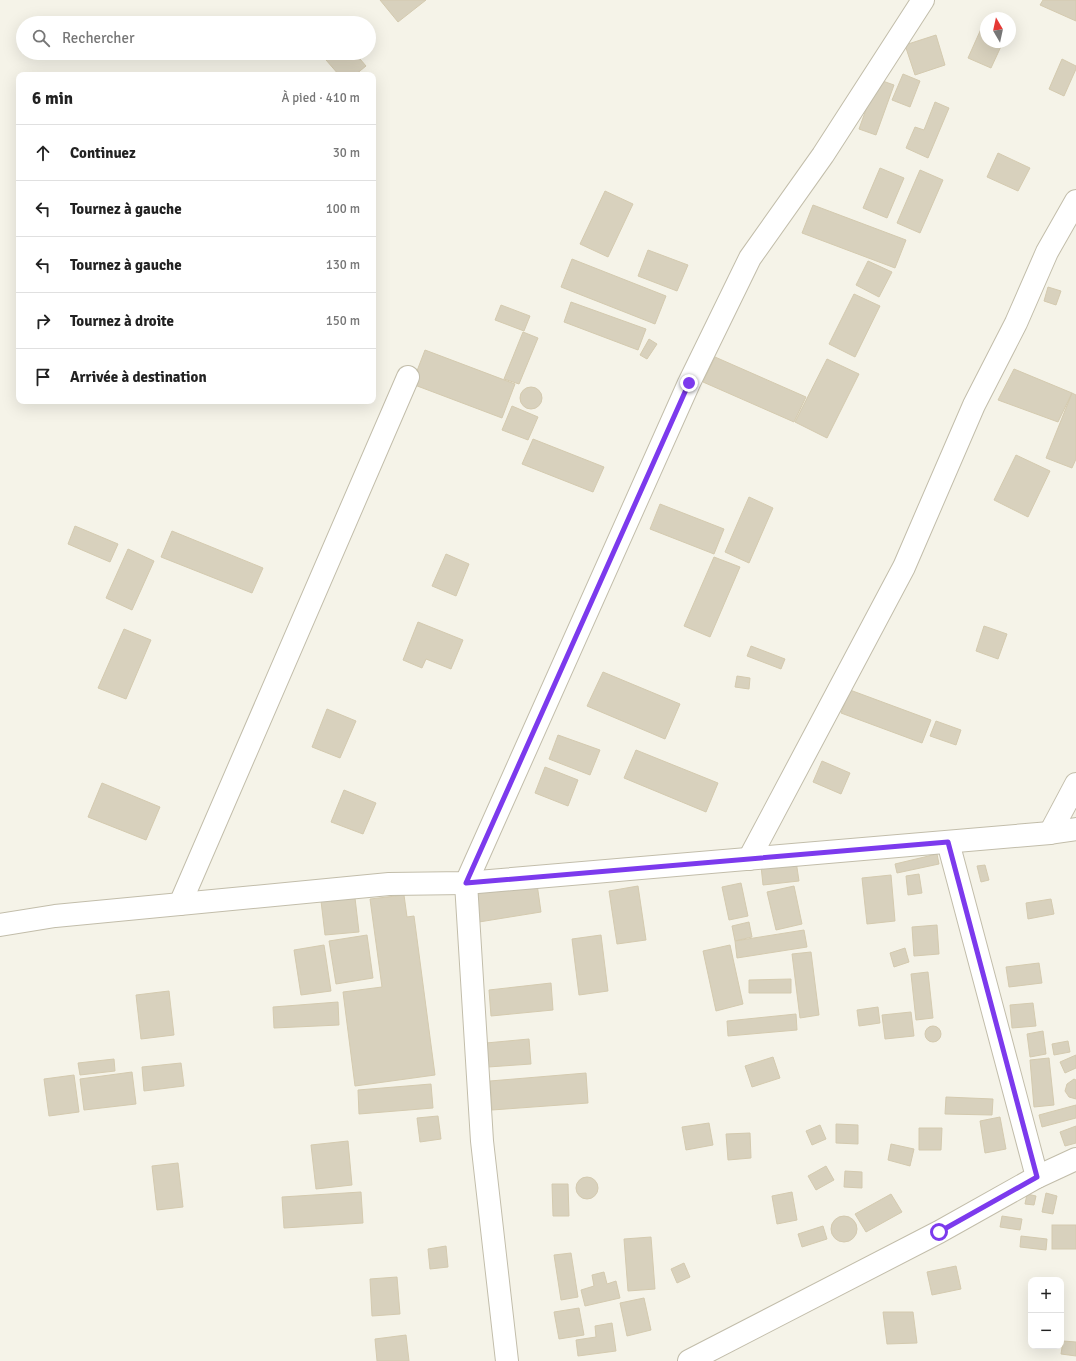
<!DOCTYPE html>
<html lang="fr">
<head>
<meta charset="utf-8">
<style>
	:root { --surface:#fff; --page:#f2f2f2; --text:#222; --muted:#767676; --line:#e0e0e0 }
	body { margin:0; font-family:Signika,sans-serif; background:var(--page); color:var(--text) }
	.controls { position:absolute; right:12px; bottom:12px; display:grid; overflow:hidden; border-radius:8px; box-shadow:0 4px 16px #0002 }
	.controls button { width:36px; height:36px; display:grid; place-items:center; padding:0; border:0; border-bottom:1px solid var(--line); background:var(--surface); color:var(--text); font:20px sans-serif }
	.compass { position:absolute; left:980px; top:12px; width:36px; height:36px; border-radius:50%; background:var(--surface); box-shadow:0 4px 16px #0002; rotate:351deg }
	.stop { position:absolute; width:12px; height:12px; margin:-9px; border:3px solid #7c3aed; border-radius:50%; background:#fff }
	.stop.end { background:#7c3aed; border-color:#fff; box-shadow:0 1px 4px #0008 }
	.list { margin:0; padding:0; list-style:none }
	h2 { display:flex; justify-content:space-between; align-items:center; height:52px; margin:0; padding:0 16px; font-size:17px }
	h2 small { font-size:13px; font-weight:400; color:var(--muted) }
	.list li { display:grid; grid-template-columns:26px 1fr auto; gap:12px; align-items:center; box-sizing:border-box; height:56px; padding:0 16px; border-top:1px solid var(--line) }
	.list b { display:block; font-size:15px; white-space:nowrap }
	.list em { font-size:13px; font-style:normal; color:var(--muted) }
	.icon { flex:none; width:22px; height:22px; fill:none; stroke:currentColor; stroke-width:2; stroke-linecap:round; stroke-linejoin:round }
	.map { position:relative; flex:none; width:1076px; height:1361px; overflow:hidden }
	.search { position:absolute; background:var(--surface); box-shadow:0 4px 16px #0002; left:16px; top:16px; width:360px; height:44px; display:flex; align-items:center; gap:10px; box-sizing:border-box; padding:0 14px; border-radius:22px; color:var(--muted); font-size:15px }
	.panel { position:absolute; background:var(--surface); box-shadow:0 4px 16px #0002; left:16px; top:72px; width:360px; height:332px; border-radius:8px }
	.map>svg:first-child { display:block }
</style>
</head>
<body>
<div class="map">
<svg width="1076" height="1361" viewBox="0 0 1076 1361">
	<rect width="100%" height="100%" fill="#f5f3e8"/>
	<g fill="#d8d1bd" stroke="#d4caaf">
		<path d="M380 0H426L398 22Z"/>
		<path d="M1043 0H1076V21L1040 5Z"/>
		<path d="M985 20 986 42H1003L991 68 968 58Z"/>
		<path d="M936 35 945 65 915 75 905 45Z"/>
		<path d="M320 53H355L366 66 355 75H339Z"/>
		<path d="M1062 59 1076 66V69L1064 96 1049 89Z"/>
		<path d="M903 74 920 81 910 107 892 100Z"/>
		<path d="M877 79 894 85 876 135 859 129Z"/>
		<path d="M935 102 949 108 928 158 906 148 915 127 924 130Z"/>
		<path d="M998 153 1030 168 1018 191 987 177Z"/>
		<path d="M880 168 904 178 887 218 863 208Z"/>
		<path d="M920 170 943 180 920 233 897 223Z"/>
		<path d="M605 191 633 204 608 257 580 244Z"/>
		<path d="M813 205 906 240 895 268 802 233Z"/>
		<path d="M648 250 688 265 677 291 638 276Z"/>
		<path d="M572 259 666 296 655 324 561 287Z"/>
		<path d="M868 261 892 272 879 297 856 285Z"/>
		<path d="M1048 287 1061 291 1056 305 1044 301Z"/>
		<path d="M854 294 880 306 855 357 829 344Z"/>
		<path d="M571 302 646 329 638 350 564 322Z"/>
		<path d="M501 305 530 316 524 331 495 320Z"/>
		<path d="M523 332 538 338 519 384 504 379Z"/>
		<path d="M649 339 657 344 647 359 640 355Z"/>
		<path d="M425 350 515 384 502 418 412 384Z"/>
		<path d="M715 357 806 397 794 422 703 382Z"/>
		<path d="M827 359 859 374 827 438 795 422Z"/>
		<path d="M1014 369 1072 393 1058 422 998 400Z"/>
		<circle cx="531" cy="398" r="11"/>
		<path d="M1072 393 1076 395V459L1072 468 1046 458Z"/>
		<path d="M512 406 538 417 528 440 502 430Z"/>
		<path d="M533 439 604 467 593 492 522 464Z"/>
		<path d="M1016 455 1050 471 1028 517 994 500Z"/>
		<path d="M749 497 773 508 749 563 725 552Z"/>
		<path d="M660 504 724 529 714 554 650 529Z"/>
		<path d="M75 526 118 544 110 562 68 544Z"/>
		<path d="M172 531 263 568 252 593 161 557Z"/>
		<path d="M128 549 154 561 132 610 106 598Z"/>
		<path d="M446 554 469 564 456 596 432 586Z"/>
		<path d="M714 557 740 567 710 637 684 626Z"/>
		<path d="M418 622 463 640 451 669 426 659 422 668 403 660Z"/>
		<path d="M984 626 1007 634 998 659 976 651Z"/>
		<path d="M124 629 151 640 126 699 98 688Z"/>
		<path d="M751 646 785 659 781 669 747 656Z"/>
		<path d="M603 672 680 704 665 739 587 706Z"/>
		<path d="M737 676 750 678 749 689 735 687Z"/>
		<path d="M850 690 931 720 922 743 841 713Z"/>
		<path d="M327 709 356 721 340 758 312 747Z"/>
		<path d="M936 721 961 730 956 745 930 736Z"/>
		<path d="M558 735 600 750 590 775 549 759Z"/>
		<path d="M636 750 718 783 706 812 624 778Z"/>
		<path d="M822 761 850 773 841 794 813 782Z"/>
		<path d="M545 767 578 780 568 806 535 793Z"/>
		<path d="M102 783 160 807 146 840 88 817Z"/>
		<path d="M344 790 376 803 363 834 331 822Z"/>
		<path d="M937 854 939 864 897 873 895 864Z"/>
		<path d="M796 861 799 881 763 885 761 866Z"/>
		<path d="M985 865 989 880 981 882 977 866Z"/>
		<path d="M919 874 922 893 908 895 906 876Z"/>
		<path d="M891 875 895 921 867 924 862 878Z"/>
		<path d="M741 883 748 916 729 920 722 887Z"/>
		<path d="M537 884 541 912 479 922 474 893Z"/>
		<path d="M638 886 646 940 617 944 609 891Z"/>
		<path d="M794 886 802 924 776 930 767 892Z"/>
		<path d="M404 895 407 917 414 916 435 1075 355 1086 343 992 382 987 370 899Z"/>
		<path d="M355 898 359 932 325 935 321 901Z"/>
		<path d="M1051 899 1054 914 1028 919 1026 903Z"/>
		<path d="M749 922 752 937 735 941 732 926Z"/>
		<path d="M937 925 939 954 914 956 912 927Z"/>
		<path d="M804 930 807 947 737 958 735 941Z"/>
		<path d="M367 935 373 978 336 984 329 941Z"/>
		<path d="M601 935 608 991 579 995 572 939Z"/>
		<path d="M324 945 331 991 301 995 294 950Z"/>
		<path d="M730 945 743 1004 716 1011 703 951Z"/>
		<path d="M905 948 909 962 894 967 890 953Z"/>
		<path d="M811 952 819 1015 800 1018 792 954Z"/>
		<path d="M1039 963 1042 983 1009 987 1006 967Z"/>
		<path d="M928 972 933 1018 916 1020 911 974Z"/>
		<path d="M791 979V993H749V980Z"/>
		<path d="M551 983 553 1010 491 1016 489 990Z"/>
		<path d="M169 991 174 1035 141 1039 136 995Z"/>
		<path d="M338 1002 339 1025 274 1028 273 1007Z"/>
		<path d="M1033 1003 1036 1026 1012 1028 1010 1005Z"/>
		<path d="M878 1007 880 1023 859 1026 857 1010Z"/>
		<path d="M911 1012 914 1036 885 1039 882 1015Z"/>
		<path d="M796 1014 797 1030 728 1036 727 1021Z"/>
		<circle cx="933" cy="1034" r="8"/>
		<path d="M1043 1031 1046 1054 1030 1057 1027 1034Z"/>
		<path d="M529 1039 531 1064 488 1067 486 1043Z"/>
		<path d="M1068 1041 1070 1052 1054 1055 1052 1044Z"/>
		<path d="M1076 1055V1068L1065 1073 1060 1062Z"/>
		<path d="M773 1057 780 1078 752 1087 745 1066Z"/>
		<path d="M1049 1058 1054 1105 1034 1107 1030 1060Z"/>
		<path d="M114 1059 115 1071 80 1075 78 1063Z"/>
		<path d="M181 1063 184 1086 144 1091 142 1067Z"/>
		<path d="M132 1072 136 1104 84 1110 80 1079Z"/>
		<path d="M586 1073 588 1103 492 1110 490 1081Z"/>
		<path d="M74 1075 79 1112 49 1116 44 1079Z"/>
		<path d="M1074 1079 1076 1080V1099L1069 1097 1065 1091 1067 1084Z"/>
		<path d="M431 1084 433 1108 359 1114 358 1090Z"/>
		<path d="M946 1097 993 1099 992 1115 945 1114Z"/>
		<path d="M1076 1105V1118L1042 1127 1039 1115Z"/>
		<path d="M438 1116 441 1139 420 1142 417 1118Z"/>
		<path d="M1000 1117 1006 1149 985 1153 980 1121Z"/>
		<path d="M709 1123 713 1145 686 1150 682 1127Z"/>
		<path d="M836 1124 858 1125V1144L836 1143Z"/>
		<path d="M820 1125 826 1139 812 1145 806 1131Z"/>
		<path d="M1076 1126V1143L1065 1146 1060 1132Z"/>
		<path d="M919 1128H942L941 1150H919Z"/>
		<path d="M750 1133 751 1158 728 1160 726 1134Z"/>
		<path d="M348 1141 352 1185 316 1189 311 1145Z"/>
		<path d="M891 1144 914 1149 910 1166 888 1160Z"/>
		<path d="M178 1163 183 1207 157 1210 152 1166Z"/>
		<path d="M826 1166 834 1180 816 1190 808 1176Z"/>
		<path d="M845 1171 862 1172V1188L844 1187Z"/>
		<circle cx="587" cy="1188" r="11"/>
		<path d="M552 1184H568L569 1216H553Z"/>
		<path d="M361 1192 363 1223 284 1228 282 1197Z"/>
		<path d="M792 1192 797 1220 777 1224 772 1196Z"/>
		<path d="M1046 1193 1057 1196 1053 1214 1042 1212Z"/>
		<path d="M891 1194 902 1212 866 1232 855 1214Z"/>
		<path d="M1027 1194 1036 1196 1034 1205 1025 1204Z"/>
		<path d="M1002 1216 1022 1219 1020 1230 1000 1227Z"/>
		<circle cx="844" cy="1229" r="13"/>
		<rect x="1052" y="1225" width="24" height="24"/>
		<path d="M823 1226 827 1239 802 1247 798 1234Z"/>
		<path d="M1021 1236 1047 1239 1046 1250 1020 1247Z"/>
		<path d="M651 1237 655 1289 628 1291 624 1239Z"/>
		<path d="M446 1246 448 1267 430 1269 428 1249Z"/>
		<path d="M571 1253 578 1297 561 1300 554 1255Z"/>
		<path d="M684 1263 690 1277 677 1283 671 1269Z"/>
		<path d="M956 1266 961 1289 932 1295 927 1272Z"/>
		<path d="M604 1272 607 1284 616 1281 620 1298 585 1306 581 1290 594 1286 592 1275Z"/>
		<path d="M397 1277 400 1314 372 1316 370 1279Z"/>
		<path d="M644 1298 651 1330 627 1336 620 1303Z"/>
		<path d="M579 1308 584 1335 559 1339 554 1312Z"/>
		<path d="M883 1312H913L917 1343 887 1344Z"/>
		<path d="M612 1323 616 1351 578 1356 576 1340 596 1337 595 1326Z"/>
		<path d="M406 1335 409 1361H377L375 1339Z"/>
		<path d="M1063 1341 1076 1342V1356L1061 1354Z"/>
	</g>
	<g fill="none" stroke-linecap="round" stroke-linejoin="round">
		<g stroke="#c2bdaa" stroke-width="24">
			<g id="minor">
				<path d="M1050 833 1076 784"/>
				<path d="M948 842 1037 1177"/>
				<path d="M749 859 904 567 974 405 1016 323 1047 252 1076 201"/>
				<path d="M180 904 408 377"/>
				<path d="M0 925 55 916 389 884 466 883 1050 833 1076 829"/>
				<path d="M507 1361 482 1141 466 883 689 383 750 258 823 155 923 0"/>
				<path d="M689 1361 939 1232 1037 1177 1076 1159"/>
			</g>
		</g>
		<use href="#minor" stroke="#fff" stroke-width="22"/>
	</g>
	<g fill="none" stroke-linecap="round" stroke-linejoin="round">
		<path stroke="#7c3aed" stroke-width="5" d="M689 383 466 883 948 842 1037 1177 939 1232"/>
	</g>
</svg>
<div class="controls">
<button>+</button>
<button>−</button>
</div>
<svg class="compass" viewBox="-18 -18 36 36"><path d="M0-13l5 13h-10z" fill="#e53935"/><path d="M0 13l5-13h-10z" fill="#767676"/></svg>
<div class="stop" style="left:939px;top:1232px"></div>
<div class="stop end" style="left:689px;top:383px"></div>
<div class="search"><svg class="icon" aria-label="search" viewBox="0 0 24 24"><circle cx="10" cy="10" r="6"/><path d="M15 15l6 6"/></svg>Rechercher</div>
<section class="panel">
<h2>6 min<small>À pied · 410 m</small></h2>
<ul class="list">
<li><svg class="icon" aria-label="ahead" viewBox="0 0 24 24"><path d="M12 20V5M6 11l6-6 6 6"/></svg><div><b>Continuez</b></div><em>30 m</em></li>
<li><svg class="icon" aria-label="left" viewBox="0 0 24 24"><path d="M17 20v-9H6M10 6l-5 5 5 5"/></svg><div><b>Tournez à gauche</b></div><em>100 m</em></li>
<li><svg class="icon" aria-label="left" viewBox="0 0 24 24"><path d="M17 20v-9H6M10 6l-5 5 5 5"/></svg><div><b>Tournez à gauche</b></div><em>130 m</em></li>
<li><svg class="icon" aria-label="right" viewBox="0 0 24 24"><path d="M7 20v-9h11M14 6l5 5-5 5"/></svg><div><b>Tournez à droite</b></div><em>150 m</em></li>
<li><svg class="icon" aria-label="arrive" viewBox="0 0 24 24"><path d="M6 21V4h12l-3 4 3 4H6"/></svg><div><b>Arrivée à destination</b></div></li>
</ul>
</section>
</div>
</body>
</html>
